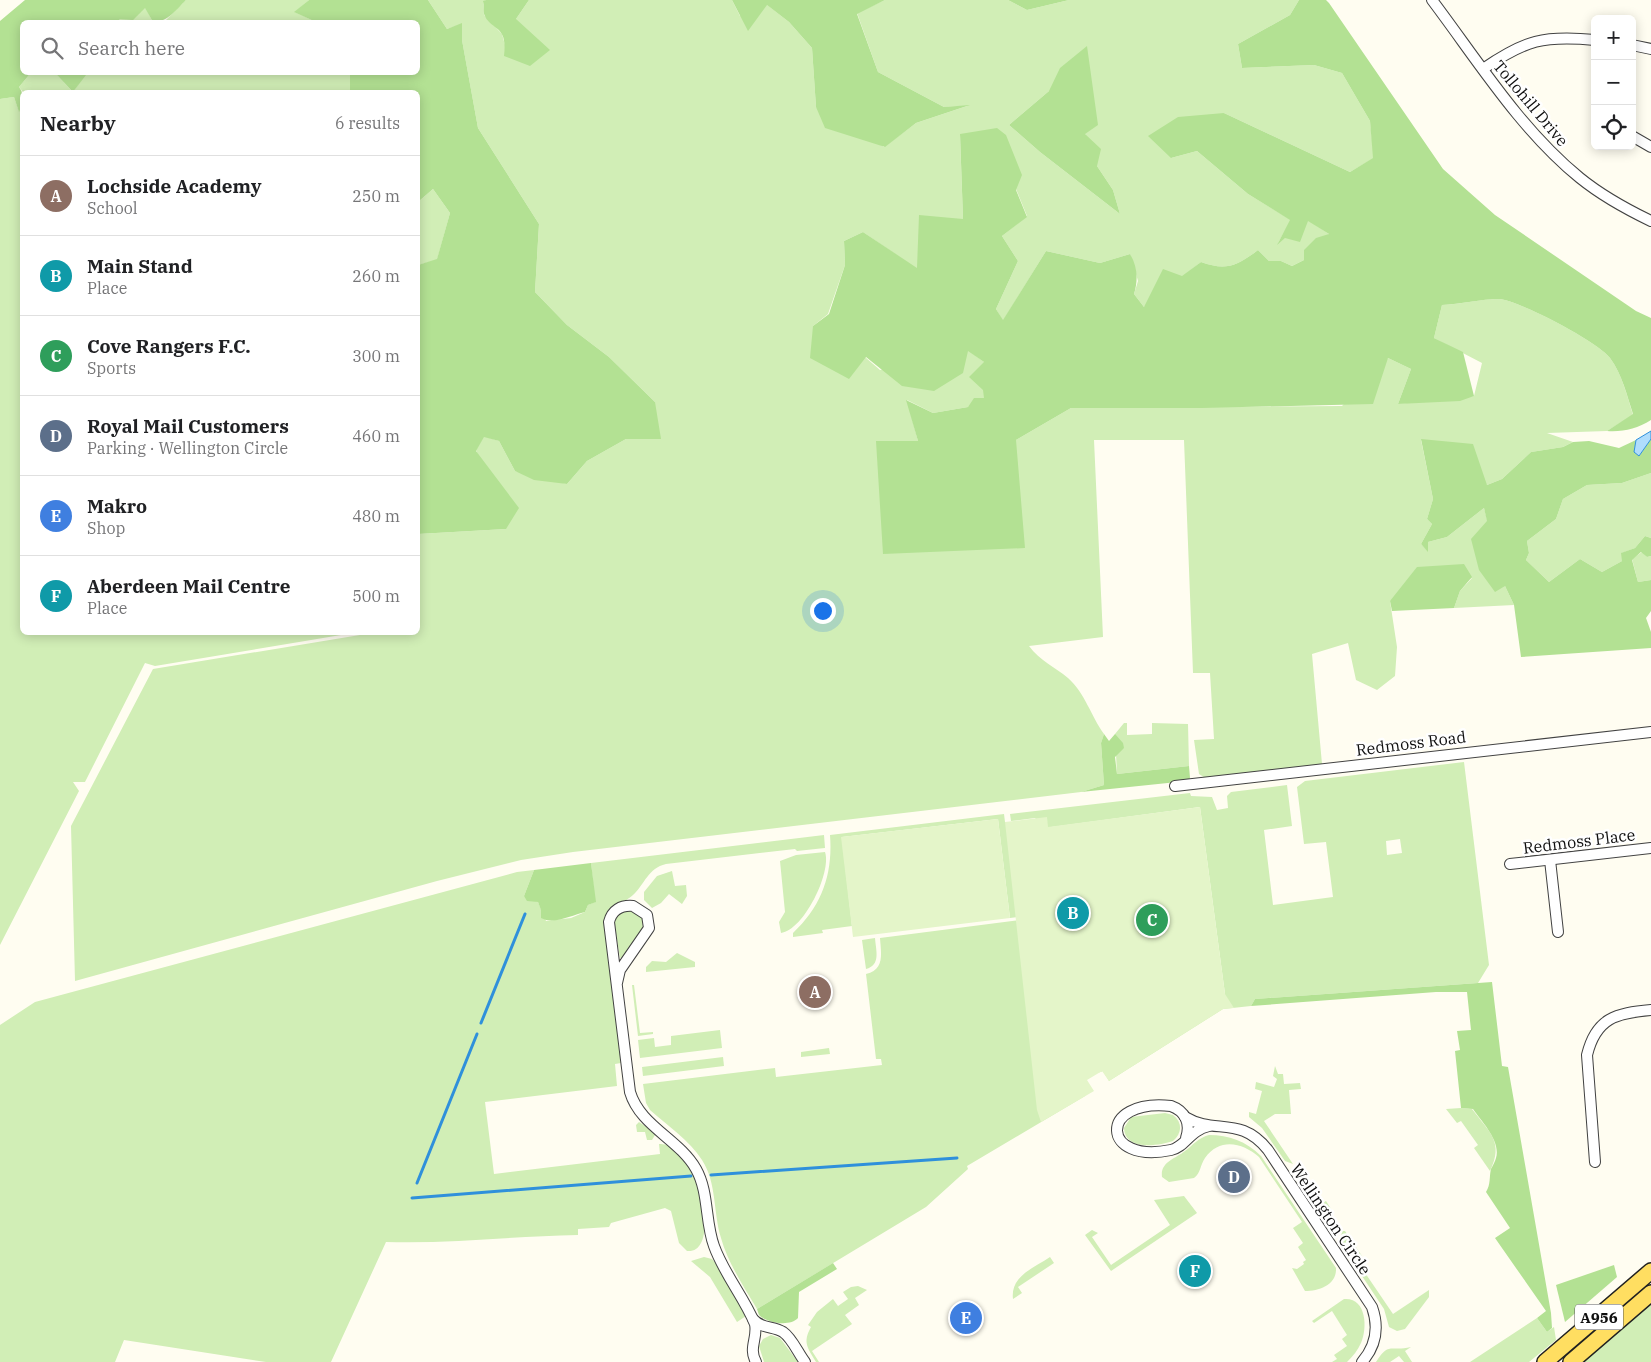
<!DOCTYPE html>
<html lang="en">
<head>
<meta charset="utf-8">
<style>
	:root { --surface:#fff; --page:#f2f2f2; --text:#202124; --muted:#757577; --line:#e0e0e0; --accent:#cf171a }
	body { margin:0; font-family:"IBM Plex Serif",serif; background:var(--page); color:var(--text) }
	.controls { position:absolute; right:15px; top:15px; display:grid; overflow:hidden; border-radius:8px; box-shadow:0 2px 12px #0003 }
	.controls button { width:45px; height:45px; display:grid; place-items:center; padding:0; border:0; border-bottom:1px solid var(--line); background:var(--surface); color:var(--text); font:25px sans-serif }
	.you { position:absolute; left:822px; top:610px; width:18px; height:18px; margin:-12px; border:4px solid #fff; border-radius:50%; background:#1a73e8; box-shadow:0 0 0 8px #1a73e833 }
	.badge { display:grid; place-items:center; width:32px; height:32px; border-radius:50%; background:var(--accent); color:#fff; font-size:16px; font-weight:700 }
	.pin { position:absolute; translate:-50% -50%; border:2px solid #fff; box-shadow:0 1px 5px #0006 }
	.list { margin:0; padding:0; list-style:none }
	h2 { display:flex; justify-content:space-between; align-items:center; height:65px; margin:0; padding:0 20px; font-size:21px }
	h2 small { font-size:16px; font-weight:400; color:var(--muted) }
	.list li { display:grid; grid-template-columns:32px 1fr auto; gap:15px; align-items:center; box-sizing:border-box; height:80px; padding:0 20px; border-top:1px solid var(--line) }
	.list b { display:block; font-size:19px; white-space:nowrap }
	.list p { margin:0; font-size:16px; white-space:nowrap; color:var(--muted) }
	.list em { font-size:16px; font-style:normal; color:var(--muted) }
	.icon { flex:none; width:28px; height:28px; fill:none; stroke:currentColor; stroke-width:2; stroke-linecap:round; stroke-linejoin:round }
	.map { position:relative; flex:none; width:1651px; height:1362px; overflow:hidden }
	.search { position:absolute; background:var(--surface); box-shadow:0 2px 12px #0003; left:20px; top:20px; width:400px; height:55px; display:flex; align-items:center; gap:12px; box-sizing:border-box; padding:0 18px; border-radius:8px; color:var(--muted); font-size:19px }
	.panel { position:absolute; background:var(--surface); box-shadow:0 2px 12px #0003; left:20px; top:90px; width:400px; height:545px; border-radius:8px }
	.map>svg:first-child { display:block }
</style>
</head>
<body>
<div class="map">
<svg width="1651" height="1362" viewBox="0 0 1651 1362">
	<rect width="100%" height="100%" fill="#fffdf1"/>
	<g fill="#d1eeb6" fill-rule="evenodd">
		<path d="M186 0H309L295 12 316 22H157L166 20Z"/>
		<path d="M428 0H486L483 2 484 15 502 34 505 45 516 19 529 0H732L740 16 766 4 789 22 812 48 816 107 884 147 916 123 967 106 944 107 878 72 857 13 885 0H1008L1027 10 1069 0H1299L1290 15 1238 44 1242 68 1314 65 1342 73 1370 121 1374 158 1350 172 1224 113 1171 158 1197 151 1248 194 1291 220 1278 243 1308 220 1329 234 1304 260 1292 266 1281 261H1269L1258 250C1237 266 1226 271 1201 262L1144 307 1134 294 1138 281 1130 254 1100 263 1046 251 1003 321 996 309 1018 261 1002 236 1027 216 1016 189 960 135 963 219 917 269 863 232 844 241 845 265 828 314 813 326 865 357 880 370 968 350 984 362V398L968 407 933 413 907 400 918 441 884 554 1016 440 1071 408 1342 406 1388 358 1411 369 1398 404 1474 396 1482 363 1434 338 1442 305C1461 304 1481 299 1499 299 1518 300 1599 342 1610 358 1622 374 1627 396 1633 415L1607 431 1547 433 1573 442 1563 447 1531 452 1502 479 1487 485 1421 440 1433 499 1427 519 1432 524 1421 544 1428 551V542L1447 537 1484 508 1505 586 1514 605 1454 608 1460 591 1472 578 1390 601 1397 647 1395 676 1377 690 1356 680 1348 643 1312 654 1322 764 1207 779 1199 774 1194 740 1214 739 1210 673H1193L1184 440H1094L1103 637 1029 646C1040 661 1055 667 1068 678 1085 693 1091 716 1104 734L1101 743 1104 785 1081 792 573 852 521 860 437 881 75 981 71 826 153 669 372 633 418 632V534L506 529 476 450 484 436 499 441 515 471 567 484 587 461 626 439 655 402 609 357 567 325 535 292 539 224 478 128 462 40V24L447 29ZM1049 91 1085 134 1097 166 1113 190 1120 214 1040 152 1009 125Z"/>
		<path d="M145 7 153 22H118L120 19Z"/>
		<path d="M34 72 55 73 73 92 86 73H350V92H23L19 87 29 75Z"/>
		<path d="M14 97 19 111 22 107V632L353 633 155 666 145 663 85 782H73L79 791 0 945V99Z"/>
		<path d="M433 189 450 213 437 260 418 265V202Z"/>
		<path d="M1651 473V538L1645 536 1635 548 1622 553V561L1602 572 1580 559 1549 582 1526 560 1529 553 1527 541 1556 519 1563 499 1587 485 1622 483Z"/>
		<path d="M1642 552 1647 557 1651 556V580L1638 582 1632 559Z"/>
		<path d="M1124 723H1127V735L1152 734V723L1188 724 1189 766 1117 774 1115 734Z"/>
		<path d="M1464 762 1489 965 1478 983 1255 999 1251 1006 1223 1009 1109 1081 1103 1071 1098 1073 1225 994 1200 807 1044 828 1035 818 1011 821 1010 814 1190 793 1191 796 1212 797 1217 810 1228 808 1227 796 1231 792 1287 785 1292 826 1264 830 1273 905 1333 897 1326 842 1304 844 1297 787 1305 781ZM1400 839 1402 853 1387 855 1386 841Z"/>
		<path d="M1004 814 1005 822H1008L1019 917 1010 918 998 819 842 837 852 926 822 930 823 933 793 937V933C822 906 833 874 830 835Z"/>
		<path d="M824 835 825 848 797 851 795 849 666 864C648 868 645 884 633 895 622 905 609 905 605 920L621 1063 615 1064 617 1086 485 1102 494 1174 660 1154 659 1144C697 1141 724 1255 687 1251L679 1243 671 1211 665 1208 611 1223 609 1227 578 1229V1235C514 1236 450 1244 386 1242L331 1362H266L124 1340 115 1362H0V1025L35 1002 517 872 534 870 524 896 538 902 546 921 571 918 585 912 588 905 595 902 591 863Z"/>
		<path d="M825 852C832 872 804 930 781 933L779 922 785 912 780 861 796 855Z"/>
		<path d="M672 871 675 886 686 885 687 896 682 904 669 894 661 903 652 908 644 900V892L657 876Z"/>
		<path d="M633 910 642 918 643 928 623 957 620 958 614 921 621 911Z"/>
		<path d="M1020 920 1085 1096 967 1166 968 1169 926 1207 757 1309C744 1287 728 1263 721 1238 713 1212 717 1183 702 1160 690 1141 667 1125 650 1110L646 1103 643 1084 775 1068 776 1077 882 1065 881 1059H876L866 974C885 970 881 953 880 938Z"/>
		<path d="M875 938C876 951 881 965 866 969L862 940Z"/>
		<path d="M677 953 695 962V967L646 972V967L652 961 666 962Z"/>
		<path d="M632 985H634L640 1033 653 1032V1034L638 1036Z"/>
		<path d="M720 1030 722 1048 640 1058 638 1040 654 1038 655 1047 671 1045V1036Z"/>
		<path d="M829 1048 830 1054 801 1057V1052Z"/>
		<path d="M723 1057 724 1066 643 1076 642 1067Z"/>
		<path d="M1275 1066 1278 1074H1283L1284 1084 1300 1083 1301 1089 1289 1090 1291 1114H1275L1264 1121 1293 1164 1285 1161 1262 1128 1249 1117V1112L1256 1114 1262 1091 1255 1089 1256 1082 1274 1087 1277 1079 1273 1076Z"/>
		<path d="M1461 1108 1472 1109C1490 1133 1504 1142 1490 1171L1474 1148 1478 1145 1461 1121 1457 1123 1446 1109Z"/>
		<path d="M1165 1113 1173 1115C1183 1123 1182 1133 1173 1141 1158 1146 1125 1151 1124 1128L1131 1117Z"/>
		<path d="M639 1122 654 1132 655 1135 652 1140H647L645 1132H637L636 1125Z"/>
		<path d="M1209 1135C1229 1135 1246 1141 1261 1156L1336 1268C1337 1285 1319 1291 1305 1291L1292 1268 1297 1269 1304 1264 1303 1262 1306 1260 1298 1247 1303 1243 1293 1228 1302 1222 1259 1157C1243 1143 1220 1137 1205 1158 1200 1165 1201 1173 1194 1178L1169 1182 1162 1177C1160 1162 1175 1159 1185 1151 1193 1145 1198 1138 1209 1135Z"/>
		<path d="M1299 1173 1321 1204 1326 1201 1333 1212 1327 1215 1318 1209 1297 1178Z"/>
		<path d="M1184 1196 1197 1213 1111 1271 1085 1235 1092 1230 1098 1233 1092 1237 1111 1265 1170 1225 1154 1200Z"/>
		<path d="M1342 1231H1345L1362 1256 1357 1261 1393 1314 1429 1290V1297L1405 1329 1397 1331 1389 1327 1384 1309 1340 1243Z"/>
		<path d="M704 1257 712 1259 717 1265 746 1316 737 1322 710 1277 691 1261Z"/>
		<path d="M1050 1257 1054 1263 1018 1287 1022 1293 1013 1299C1010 1276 1034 1268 1050 1257Z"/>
		<path d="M858 1286 867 1290 855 1298 859 1305 845 1315 852 1324 812 1351 819 1362H816C808 1348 802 1343 811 1327L808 1325 817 1312 833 1299 838 1306 848 1299 843 1292 851 1287Z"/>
		<path d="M1651 1293V1362H1571Z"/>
		<path d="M1344 1299C1366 1297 1368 1327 1361 1343 1358 1350 1353 1356 1347 1362H1332L1337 1359 1334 1355 1347 1346 1342 1339 1347 1335 1332 1311 1314 1323 1312 1321Z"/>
		<path d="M1537 1318 1547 1332 1554 1327 1556 1340 1529 1362H1470Z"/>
		<path d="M771 1335 780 1338 798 1362H764L759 1346 763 1339Z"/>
		<path d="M1411 1347 1405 1351 1412 1362H1404L1399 1356 1390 1362H1376C1389 1341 1390 1352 1411 1347Z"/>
	</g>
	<g fill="#b3e193">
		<path d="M25 0H186C176 10 168 22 153 22L145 8 133 20 120 19 118 22H22V72L34 73 29 75 19 87C24 93 24 104 19 112L14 97 0 99V21Z"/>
		<path d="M309 0H428L447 29 462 23V40L478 128 539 224 535 292 567 325 609 357 655 402 661 439H626L587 461 567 484 534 480 515 471 499 441 484 437 476 451 519 508 506 529 418 534V265L437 259 450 213 433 189 418 202V92H350V73L418 72V22H316L294 12Z"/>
		<path d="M486 0H529L516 19 550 50 530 66 504 56C508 23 491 32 484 14 483 10 484 5 483 1Z"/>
		<path d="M732 0H885L857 14 878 72 944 107 970 105 916 123 885 147 825 128 816 107 812 48 789 22 767 5 748 31Z"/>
		<path d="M1008 0H1069L1027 10Z"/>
		<path d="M1299 0H1326L1329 3 1443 169 1495 215 1636 311 1651 318V420C1637 429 1623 432 1607 431L1633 414C1627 396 1622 374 1610 358 1599 342 1518 300 1499 299 1482 299 1460 304 1442 305L1434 338 1463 352 1474 396 1460 401 1398 404 1411 369 1388 358 1373 404 1202 408H1071L1016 440 1025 548 883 554 876 441H918L906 400 933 413 968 407 974 398H984L983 390 969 377 984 362 968 351 963 373 934 391 902 386 866 357 849 379 810 358 813 326 829 314 845 265 844 241 863 232 917 268 919 215 963 219 960 134 997 128 1006 135 1022 175 1016 190 1027 217 1002 236 1018 261 996 309 1003 320 1046 251 1100 263 1130 254C1138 267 1138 281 1134 294L1144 307 1163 269 1182 276 1201 262C1226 271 1237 266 1258 250L1269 261H1281L1292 266 1304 260V250L1316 238 1329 234 1308 221 1300 242 1285 238 1277 245 1290 220 1248 194 1197 151 1171 158 1148 136 1178 117 1224 113 1350 172 1373 158 1370 121 1342 73 1314 65 1242 68 1238 44 1290 15Z"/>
		<path d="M1087 46 1098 125 1085 134 1101 149 1097 166 1113 190 1120 214 1040 152 1009 125 1049 91 1060 68Z"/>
		<path d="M55 73H86V75L73 92Z"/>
		<path d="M1421 439 1473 444 1487 485 1502 479 1531 452 1563 447 1573 442 1589 441 1619 448 1636 440 1634 452 1639 456 1651 439V473L1622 483 1587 485 1563 499 1556 519 1527 541 1529 553 1526 560 1549 582 1580 559 1602 572 1622 561 1621 553 1635 548 1645 536 1651 538V556L1647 557 1641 552 1632 560 1638 582 1651 580V611L1646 618 1651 632V648L1521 657 1514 605 1505 586 1495 592 1479 570 1471 539 1487 521 1484 508 1447 537 1428 542V552L1421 544 1432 524 1427 519 1433 499Z"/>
		<path d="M1464 564 1472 577 1460 591 1454 608 1392 611 1390 601 1417 567Z"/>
		<path d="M1104 734 1109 741 1115 734 1123 743 1124 748 1115 757 1117 774 1189 766 1190 778 1187 781 1081 792 1104 785 1101 743Z"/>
		<path d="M591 863 596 902 588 905 585 912C572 915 554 925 541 918V910L538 902 527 901 524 896 534 870Z"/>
		<path d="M1492 982 1502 1066 1508 1067 1551 1313 1552 1328 1547 1332 1537 1318 1546 1311 1495 1238 1510 1228 1486 1192C1491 1184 1489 1177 1491 1169 1493 1165 1495 1162 1496 1158 1501 1141 1482 1122 1473 1109L1461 1108 1455 1051 1460 1050 1457 1031 1471 1030 1467 992H1436L1251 1006 1255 999Z"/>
		<path d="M833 1263 837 1269 799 1292 798 1318C790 1327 767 1323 759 1315L757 1309Z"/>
		<path d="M1614 1265 1617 1277 1565 1322 1556 1285Z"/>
	</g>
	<g fill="#e4f5c9">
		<path d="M1200 807 1225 994 1234 1008 1223 1009 1109 1081 1102 1071 1087 1080 1094 1091 1041 1122 1037 1110 1005 822 1047 817 1048 827Z"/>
		<path d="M998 819 1010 918 853 937 841 837Z"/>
	</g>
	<path fill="#b0ddfc" stroke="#2f90db" d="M1651 431V439L1639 456 1634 452 1636 440Z"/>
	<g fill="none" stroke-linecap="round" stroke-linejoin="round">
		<g stroke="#2f90db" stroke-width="3">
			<path d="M481 1023 525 914"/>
			<path d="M711 1175 957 1158"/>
			<path d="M417 1183 477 1034"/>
			<path d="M412 1198 691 1176"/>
		</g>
		<g stroke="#424242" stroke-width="12">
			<g id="minor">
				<path d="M1432 0C1478 61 1520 129 1580 178 1601 195 1626 209 1651 221"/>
				<path d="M1632 45 1651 49"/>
				<path d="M1483 69C1525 40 1544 35 1595 40"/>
				<path d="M1632 136 1651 147"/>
				<path d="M1175 786 1651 732"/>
				<path d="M1550 860 1558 932"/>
				<path d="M1510 864 1651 848"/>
				<path d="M617 983 620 970 649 928 647 915 633 906C621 905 612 910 609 922L630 1092C640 1126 679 1139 696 1169 709 1192 705 1222 714 1246 724 1274 744 1297 755 1324 758 1338 748 1348 756 1362"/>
				<path d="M1185 1117C1215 1135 1240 1115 1268 1150L1372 1307C1379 1327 1376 1346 1362 1362"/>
				<path d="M1186 1138C1191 1123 1185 1111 1171 1106 1097 1098 1101 1165 1171 1150 1185 1147 1190 1130 1209 1126"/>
				<path d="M1595 1162 1587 1055C1596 1018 1616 1013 1651 1010"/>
				<path d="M753 1319C762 1329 773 1326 783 1332 792 1338 798 1353 805 1362"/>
			</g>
		</g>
		<g stroke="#202020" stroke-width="18">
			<g id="primary">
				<path d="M1545 1362 1651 1271"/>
				<path d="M1571 1362 1651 1293"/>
			</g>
		</g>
		<use href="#minor" stroke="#fff" stroke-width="10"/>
		<use href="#primary" stroke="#ffde61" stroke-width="15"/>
	</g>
	<g text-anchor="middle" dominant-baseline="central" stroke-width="5" stroke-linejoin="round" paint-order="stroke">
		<rect fill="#fff" stroke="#575757" stroke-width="1" x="1575" y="1304.5" width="48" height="25" rx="4"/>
		<g font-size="15" font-weight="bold" fill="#0f0f0f">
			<text x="1599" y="1317">A956</text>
		</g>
		<g font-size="16" fill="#0f0f0f" stroke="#fff">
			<text transform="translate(1531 103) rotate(50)">Tollohill Drive</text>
			<text transform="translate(1411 743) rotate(-7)">Redmoss Road</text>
			<text transform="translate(1579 841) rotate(-7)">Redmoss Place</text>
			<text transform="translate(1331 1219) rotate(56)">Wellington Circle</text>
		</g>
	</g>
</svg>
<div class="controls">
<button>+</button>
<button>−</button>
<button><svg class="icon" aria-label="locate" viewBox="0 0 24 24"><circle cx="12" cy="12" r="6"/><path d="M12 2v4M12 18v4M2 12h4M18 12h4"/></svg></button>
</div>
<div class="you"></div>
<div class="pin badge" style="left:815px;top:992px;background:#8d6e63">A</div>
<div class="pin badge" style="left:1073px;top:913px;background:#0f9aa8">B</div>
<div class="pin badge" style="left:1152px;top:920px;background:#2e9e5b">C</div>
<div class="pin badge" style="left:1234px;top:1177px;background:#5c6f8a">D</div>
<div class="pin badge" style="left:966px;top:1318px;background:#3f7fe0">E</div>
<div class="pin badge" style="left:1195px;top:1271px;background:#0f9aa8">F</div>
<div class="search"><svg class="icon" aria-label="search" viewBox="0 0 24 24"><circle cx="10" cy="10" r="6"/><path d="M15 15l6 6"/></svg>Search here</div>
<section class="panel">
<h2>Nearby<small>6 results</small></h2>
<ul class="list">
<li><span class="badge" style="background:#8d6e63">A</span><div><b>Lochside Academy</b><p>School</p></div><em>250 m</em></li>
<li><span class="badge" style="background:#0f9aa8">B</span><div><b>Main Stand</b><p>Place</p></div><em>260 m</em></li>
<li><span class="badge" style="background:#2e9e5b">C</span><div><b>Cove Rangers F.C.</b><p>Sports</p></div><em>300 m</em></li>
<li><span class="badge" style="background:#5c6f8a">D</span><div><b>Royal Mail Customers</b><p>Parking · Wellington Circle</p></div><em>460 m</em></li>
<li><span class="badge" style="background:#3f7fe0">E</span><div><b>Makro</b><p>Shop</p></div><em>480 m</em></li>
<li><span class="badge" style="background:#0f9aa8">F</span><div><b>Aberdeen Mail Centre</b><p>Place</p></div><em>500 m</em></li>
</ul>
</section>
</div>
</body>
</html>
